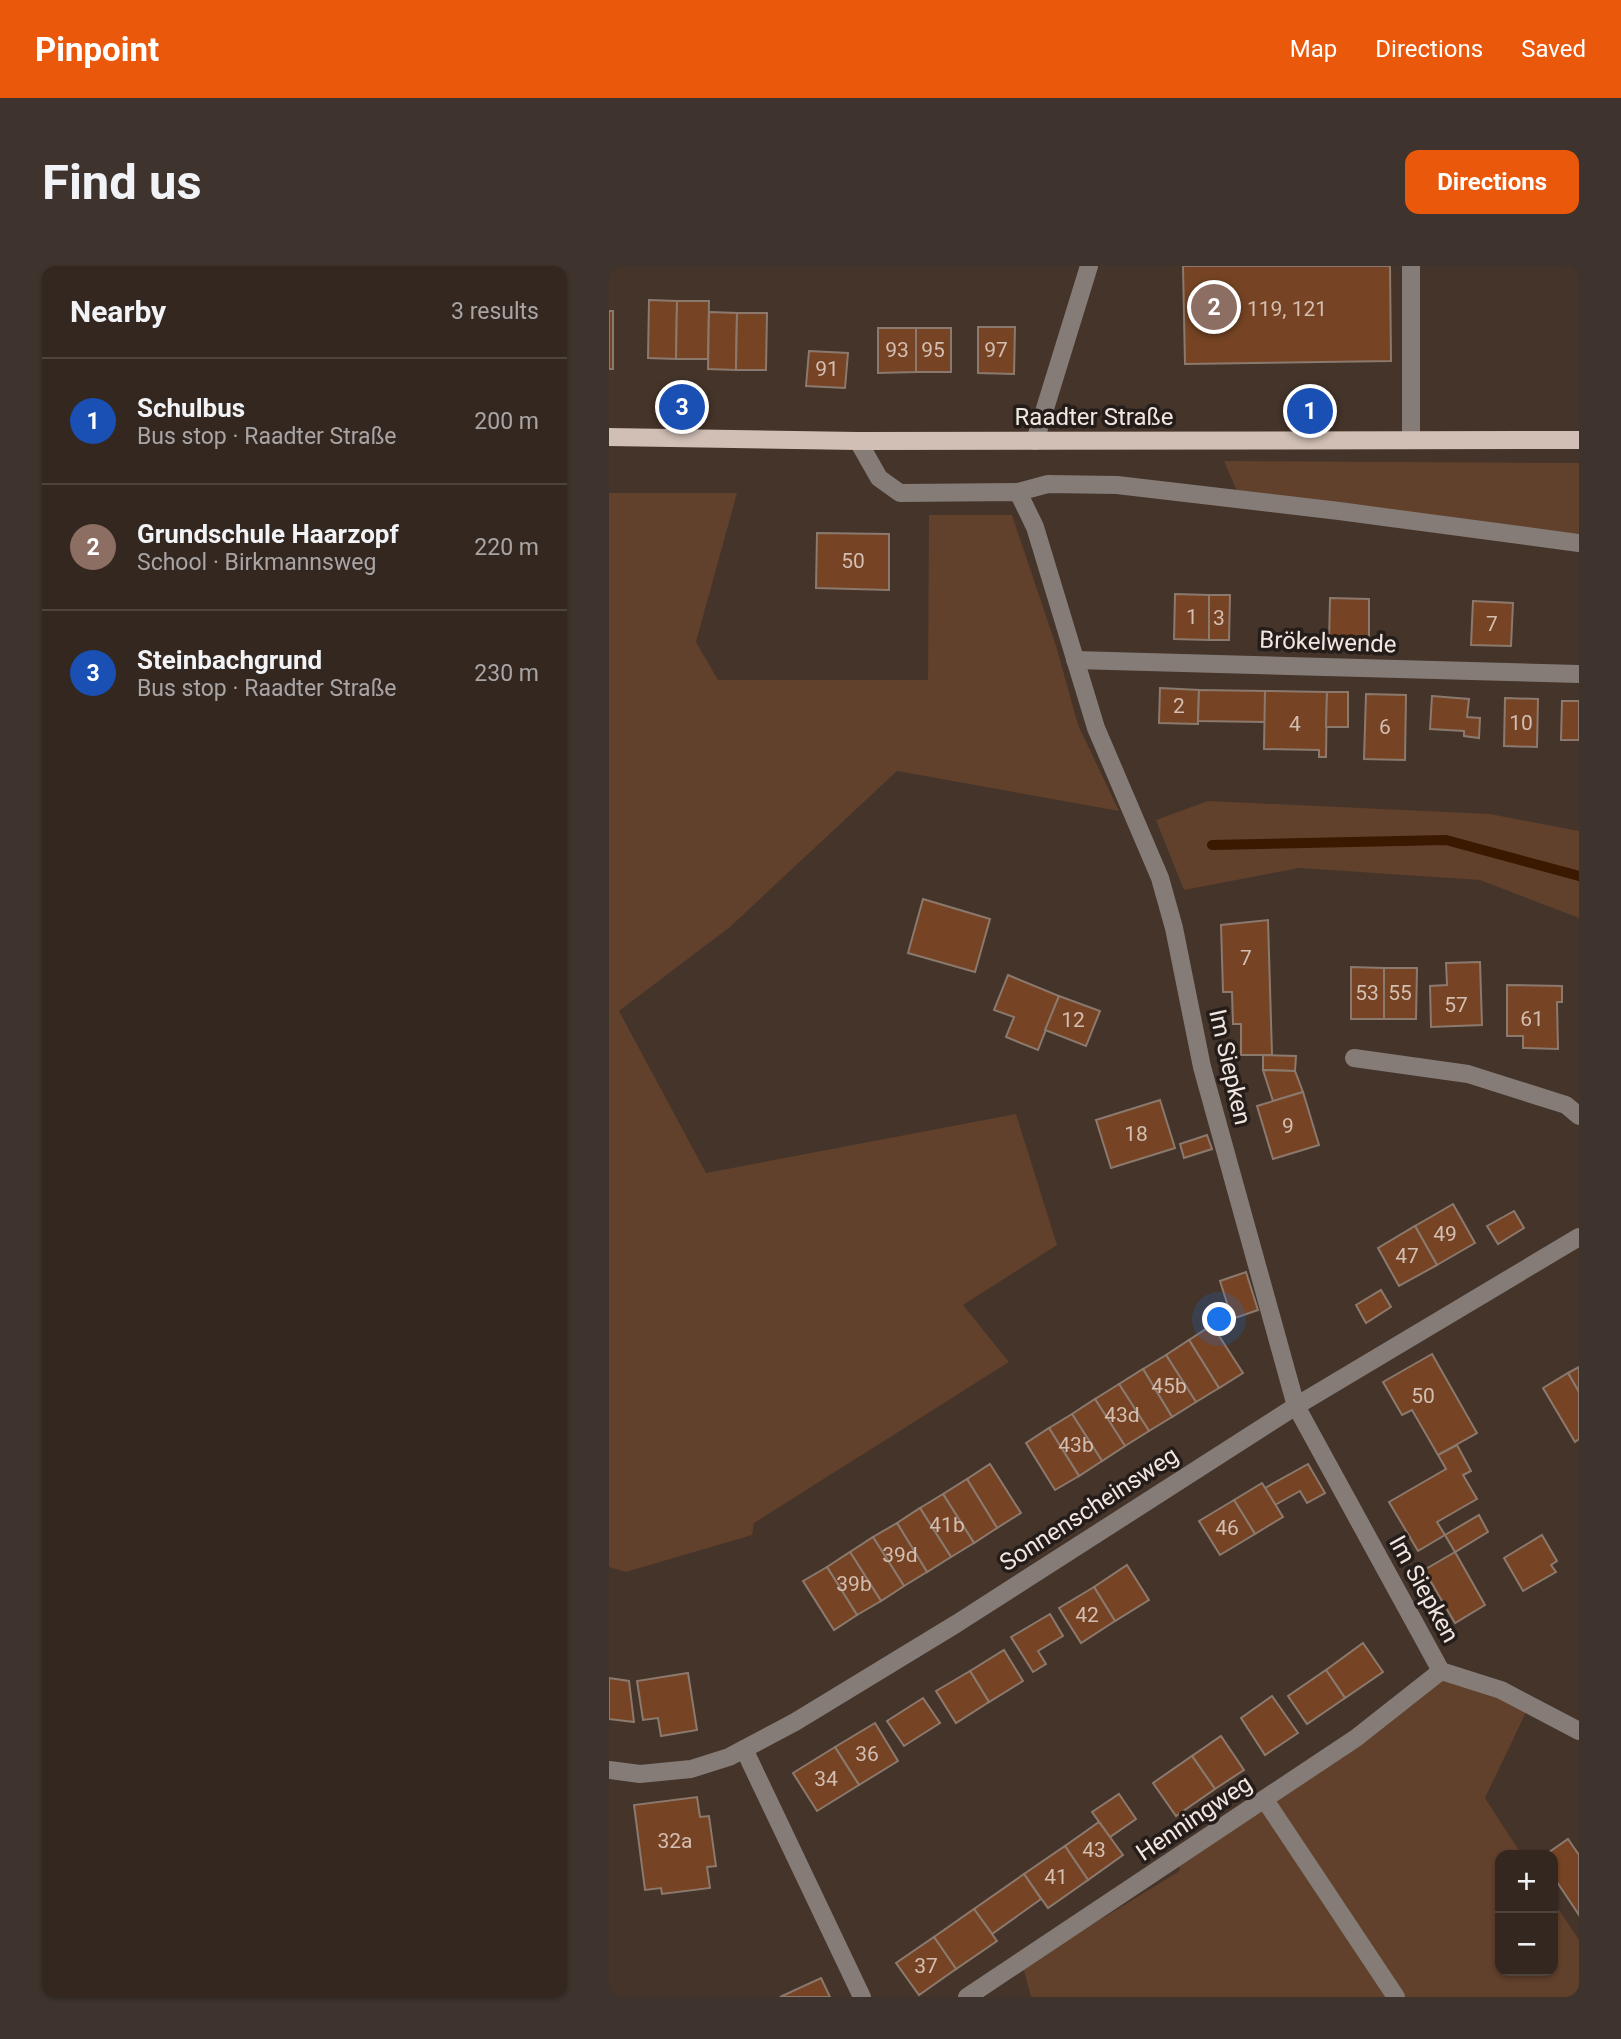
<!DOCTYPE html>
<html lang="en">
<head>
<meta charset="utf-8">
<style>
	:root { --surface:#332720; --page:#3e332d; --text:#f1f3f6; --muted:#a9a5a5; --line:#4e443e; --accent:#ea580c }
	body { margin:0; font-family:Roboto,sans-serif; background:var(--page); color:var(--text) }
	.controls { position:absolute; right:21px; bottom:21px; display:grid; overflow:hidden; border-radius:14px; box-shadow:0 2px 5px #0004 }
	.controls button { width:63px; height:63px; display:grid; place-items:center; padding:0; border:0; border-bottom:2px solid var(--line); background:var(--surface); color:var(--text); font:35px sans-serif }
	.you { position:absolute; left:611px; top:1054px; width:24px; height:24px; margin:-18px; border:5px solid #fff; border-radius:50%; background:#1a73e8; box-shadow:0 0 0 10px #1a73e833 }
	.badge { display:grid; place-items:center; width:46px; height:46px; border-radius:50%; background:var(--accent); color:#fff; font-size:23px; font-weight:700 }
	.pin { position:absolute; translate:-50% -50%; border:4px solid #fff; box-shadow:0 2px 7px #0006 }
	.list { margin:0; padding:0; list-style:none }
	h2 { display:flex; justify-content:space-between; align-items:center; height:91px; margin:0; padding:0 28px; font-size:30px }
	h2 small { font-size:23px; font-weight:400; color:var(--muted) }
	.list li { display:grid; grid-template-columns:46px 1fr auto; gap:21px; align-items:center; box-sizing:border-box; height:126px; padding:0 28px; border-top:2px solid var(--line) }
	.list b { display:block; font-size:26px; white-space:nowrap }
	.list p { margin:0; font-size:23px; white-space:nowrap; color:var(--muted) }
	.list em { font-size:23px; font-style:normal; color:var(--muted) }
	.map { position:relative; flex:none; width:970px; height:1731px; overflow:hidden; border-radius:14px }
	header { display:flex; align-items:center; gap:42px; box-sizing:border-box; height:98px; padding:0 35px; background:var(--accent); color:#fff }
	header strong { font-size:33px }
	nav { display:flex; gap:38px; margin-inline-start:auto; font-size:24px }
	.intro { display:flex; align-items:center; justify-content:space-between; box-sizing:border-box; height:168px; padding:0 42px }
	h1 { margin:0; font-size:49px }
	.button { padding:18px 32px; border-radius:14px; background:var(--accent); color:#fff; font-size:24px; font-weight:700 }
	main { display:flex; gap:42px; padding:0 42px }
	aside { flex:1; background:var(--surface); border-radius:14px; box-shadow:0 2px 5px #0004 }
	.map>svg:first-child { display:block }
</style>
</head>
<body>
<header>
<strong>Pinpoint</strong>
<nav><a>Map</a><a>Directions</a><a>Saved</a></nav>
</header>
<div class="intro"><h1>Find us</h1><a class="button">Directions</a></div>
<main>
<aside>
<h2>Nearby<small>3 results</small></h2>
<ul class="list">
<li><span class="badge" style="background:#1a4fb4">1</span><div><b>Schulbus</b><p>Bus stop · Raadter Straße</p></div><em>200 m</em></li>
<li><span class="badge" style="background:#8d6e63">2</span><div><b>Grundschule Haarzopf</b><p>School · Birkmannsweg</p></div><em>220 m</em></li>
<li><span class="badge" style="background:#1a4fb4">3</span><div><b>Steinbachgrund</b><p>Bus stop · Raadter Straße</p></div><em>230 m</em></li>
</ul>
</aside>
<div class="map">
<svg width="970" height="1731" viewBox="0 0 970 1731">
	<rect width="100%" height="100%" fill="#44342a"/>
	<g fill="#61402c">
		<path d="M615 195 970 197V270L628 225Z"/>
		<path d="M0 227H128L87 376 109 414H319L320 249H403L448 383 469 459 510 545 288 505 121 661 10 745 97 907 407 848 448 979 354 1039 400 1096 145 1257 143 1269 17 1306 0 1301Z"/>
		<path d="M599 535 881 548 970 565V652L871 614 690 602 575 624 547 554Z"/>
		<path d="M833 1409 919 1442 876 1532 913 1589H891V1705H944V1635L970 1674V1731H790L662 1537Z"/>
		<path d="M656 1534 786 1731H422L414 1701 569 1606 571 1604 566 1593Z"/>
	</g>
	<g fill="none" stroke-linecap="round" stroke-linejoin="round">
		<path stroke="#3b1800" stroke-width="10" d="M603 579 837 574 970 610"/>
	</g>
	<g fill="#764424" stroke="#8c796e" stroke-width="2">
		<path d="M574 0H781L782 95 576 98Z"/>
		<path d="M40 34 68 35 67 93 39 92Z"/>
		<path d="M68 35H100L99 93H67Z"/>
		<rect x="0" y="45" width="4" height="58"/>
		<path d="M100 46 128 47 127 104 99 103Z"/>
		<path d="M128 47H158L157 104H127Z"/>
		<path d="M369 61H406L405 108 369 107Z"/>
		<path d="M269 62H307V106L269 107Z"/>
		<rect x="307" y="62" width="35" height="44"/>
		<path d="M200 85 239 87 236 122 197 120Z"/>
		<path d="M208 267 280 268V324L207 322Z"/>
		<path d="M566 328 600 329V374L565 373Z"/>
		<path d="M600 329H621L620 374H600Z"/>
		<path d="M721 332 760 333V377H720Z"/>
		<path d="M864 335 904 337 902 380 862 379Z"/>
		<path d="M551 422 590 424 589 458 550 457Z"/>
		<path d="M590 424 656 425V456L589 455Z"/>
		<path d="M656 425 718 426 717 491H710V484L655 483Z"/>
		<path d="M718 426H739V461H717Z"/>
		<path d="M757 428 797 429 796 494 755 493Z"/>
		<path d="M823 430 860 433 858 451 871 452 870 472 855 470V465L821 463Z"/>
		<path d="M896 432 929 433 928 481 895 480Z"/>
		<path d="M953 435H970V474H952Z"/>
		<path d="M314 633 381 653 366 706 299 687Z"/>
		<path d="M659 654 663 789H632V758H624L623 726H614L612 659Z"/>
		<path d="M871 696 873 759 822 761 821 720 838 719 837 697Z"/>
		<path d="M742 701 775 702V753H742Z"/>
		<path d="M775 702H808L807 753H775Z"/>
		<path d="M399 709 450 730 429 784 397 771 405 751 385 744Z"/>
		<path d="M898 719 953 720V736H948L949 783 914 782V770H898Z"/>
		<path d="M450 730 491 745 477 780 436 764Z"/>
		<path d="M654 789 687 790 686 805 654 804Z"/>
		<path d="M654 804 686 805 694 826 664 835Z"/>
		<path d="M694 826 710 879 664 893 648 840Z"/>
		<path d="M551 834 566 882 502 902 487 854Z"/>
		<path d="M598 869 603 883 575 892 571 878Z"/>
		<path d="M844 938 866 977 828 999 806 960Z"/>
		<path d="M905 945 915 962 889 978 878 960Z"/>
		<path d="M806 960 828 999 790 1020 769 982Z"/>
		<path d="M637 1006 649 1044 623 1053 611 1015Z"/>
		<path d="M772 1024 782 1041 757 1057 747 1039Z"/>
		<path d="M603 1059 634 1107 610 1122 580 1074Z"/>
		<path d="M580 1074 610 1122 587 1136 557 1089Z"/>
		<path d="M823 1088 868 1167 829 1189 803 1144 793 1149 774 1116Z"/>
		<path d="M557 1089 587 1136 563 1151 534 1103Z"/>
		<path d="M970 1101V1126L959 1107Z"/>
		<path d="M534 1103 563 1151 540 1165 510 1118Z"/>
		<path d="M959 1107 970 1126V1173L966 1176 934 1122Z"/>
		<path d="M510 1118 540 1165 516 1180 486 1133Z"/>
		<path d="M486 1133 516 1180 493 1195 463 1148Z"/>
		<path d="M463 1148 493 1195 470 1210 440 1162Z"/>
		<path d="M440 1162 470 1210 446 1224 417 1177Z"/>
		<path d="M848 1179 862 1205 854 1209 868 1233 828 1256 836 1269 809 1285 780 1236 837 1203 829 1189Z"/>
		<path d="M381 1198 412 1247 388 1262 358 1213Z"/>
		<path d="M699 1198 716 1227 698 1237 691 1225 666 1239 656 1222Z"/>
		<path d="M358 1213 388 1262 365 1277 334 1228Z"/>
		<path d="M653 1217 674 1251 646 1268 625 1234Z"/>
		<path d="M334 1228 365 1277 342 1291 311 1242Z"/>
		<path d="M625 1234 646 1268 611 1289 590 1255Z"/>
		<path d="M311 1242 342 1291 318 1306 288 1257Z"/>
		<path d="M870 1249 879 1266 846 1286 836 1269Z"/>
		<path d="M288 1257 318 1306 295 1320 264 1271Z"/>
		<path d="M933 1269 948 1295 942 1299 947 1306 914 1325 895 1292Z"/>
		<path d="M264 1271 295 1320 272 1335 241 1286Z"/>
		<path d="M241 1286 272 1335 248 1349 218 1301Z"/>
		<path d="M846 1286 876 1339 846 1357 815 1304Z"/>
		<path d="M518 1299 540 1334 506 1355 485 1321Z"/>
		<path d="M218 1301 248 1349 225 1364 194 1315Z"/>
		<path d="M485 1321 506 1355 472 1377 450 1342Z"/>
		<path d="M441 1348 454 1370 429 1385 437 1398 424 1406 402 1371Z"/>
		<path d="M754 1377 774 1406 736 1432 717 1404Z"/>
		<path d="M395 1384 414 1415 380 1436 361 1405Z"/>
		<path d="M717 1404 736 1432 698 1458 679 1430Z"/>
		<path d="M361 1405 380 1436 347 1457 327 1425Z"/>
		<path d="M79 1407 88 1464 52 1470 49 1452 34 1454 28 1415Z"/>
		<path d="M0 1412 20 1415 25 1456 0 1453Z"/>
		<path d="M663 1430 689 1467 656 1489 632 1452Z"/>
		<path d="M314 1432 331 1457 295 1480 278 1455Z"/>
		<path d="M266 1457 289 1495 250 1519 226 1481Z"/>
		<path d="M612 1470 635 1504 606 1523 583 1490Z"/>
		<path d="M226 1481 250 1519 208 1545 184 1507Z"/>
		<path d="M583 1490 606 1523 567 1550 544 1517Z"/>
		<path d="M510 1528 527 1553 501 1571 483 1546Z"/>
		<path d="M88 1531 91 1551 100 1550 107 1600 98 1601 101 1622 53 1628 52 1622 36 1624 25 1539Z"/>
		<path d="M490 1556 514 1589 479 1614 456 1580Z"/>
		<path d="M959 1573 970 1589V1649L944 1610V1589H936Z"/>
		<path d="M456 1580 479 1614 439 1642 415 1608Z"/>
		<path d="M415 1608 432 1633 383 1668 365 1643Z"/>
		<path d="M365 1643 388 1675 347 1703 325 1671Z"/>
		<path d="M325 1671 347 1703 310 1729 287 1697Z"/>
		<path d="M212 1712 221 1731H171Z"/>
	</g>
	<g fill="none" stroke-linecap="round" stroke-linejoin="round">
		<g stroke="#857c77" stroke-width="18">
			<path d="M802 0V174"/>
			<path d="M249 175 270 212 291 227 409 226 426 261 487 462 551 612 565 662 593 801 687 1140 832 1405 892 1424 970 1465"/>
			<path d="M426 175 480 0"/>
			<path d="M409 226 439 218 508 219 730 245 970 277"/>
			<path d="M466 394 970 408"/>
			<path d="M745 792 859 808 957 839 970 850"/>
			<path d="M135 1483 253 1731"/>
			<path d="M0 1504 31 1508 82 1503 120 1491 186 1456 347 1358 687 1140 970 971"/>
			<path d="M656 1534 787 1731"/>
			<path d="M358 1731 747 1472 832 1405"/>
		</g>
		<path stroke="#d1bfb5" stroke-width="18" d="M0 171 249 175 970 174"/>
	</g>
	<g text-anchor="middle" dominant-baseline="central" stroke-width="7" stroke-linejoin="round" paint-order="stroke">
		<g font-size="21" fill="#d3beb1">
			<text x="678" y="43">119, 121</text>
			<text x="288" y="84">93</text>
			<text x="324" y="84">95</text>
			<text x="387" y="84">97</text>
			<text x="218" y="103">91</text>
			<text x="244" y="295">50</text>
			<text x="583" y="351">1</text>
			<text x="610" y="352">3</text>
			<text x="883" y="358">7</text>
			<text x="570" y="440">2</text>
			<text x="912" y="457">10</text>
			<text x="686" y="458">4</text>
			<text x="776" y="461">6</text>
			<text x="637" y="692">7</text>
			<text x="758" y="727">53</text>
			<text x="791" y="727">55</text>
			<text x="847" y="739">57</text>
			<text x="923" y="753">61</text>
			<text x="464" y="754">12</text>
			<text x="679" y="860">9</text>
			<text x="527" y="868">18</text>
			<text x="836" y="968">49</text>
			<text x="798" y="990">47</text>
			<text x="560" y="1120">45b</text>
			<text x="814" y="1130">50</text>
			<text x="513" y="1149">43d</text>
			<text x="467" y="1179">43b</text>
			<text x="338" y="1259">41b</text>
			<text x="618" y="1262">46</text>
			<text x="291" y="1289">39d</text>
			<text x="245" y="1318">39b</text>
			<text x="478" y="1349">42</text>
			<text x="258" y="1488">36</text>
			<text x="217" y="1513">34</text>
			<text x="66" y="1575">32a</text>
			<text x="485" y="1584">43</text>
			<text x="447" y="1611">41</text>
			<text x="317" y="1700">37</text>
		</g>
		<g font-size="24" fill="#f2e7e0" stroke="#251d19">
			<text x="485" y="151">Raadter Straße</text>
			<text transform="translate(719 376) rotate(2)">Brökelwende</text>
			<text transform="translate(621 801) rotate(77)">Im Siepken</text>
			<text transform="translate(480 1243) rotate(-33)">Sonnenscheinsweg</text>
			<text transform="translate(815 1323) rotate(61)">Im Siepken</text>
			<text transform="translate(585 1552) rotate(-34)">Henningweg</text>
		</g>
	</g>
</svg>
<div class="controls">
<button>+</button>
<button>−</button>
</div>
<div class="you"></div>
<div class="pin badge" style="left:701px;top:145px;background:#1a4fb4">1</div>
<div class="pin badge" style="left:605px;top:41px;background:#8d6e63">2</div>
<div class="pin badge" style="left:73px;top:141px;background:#1a4fb4">3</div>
</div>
</main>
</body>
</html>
